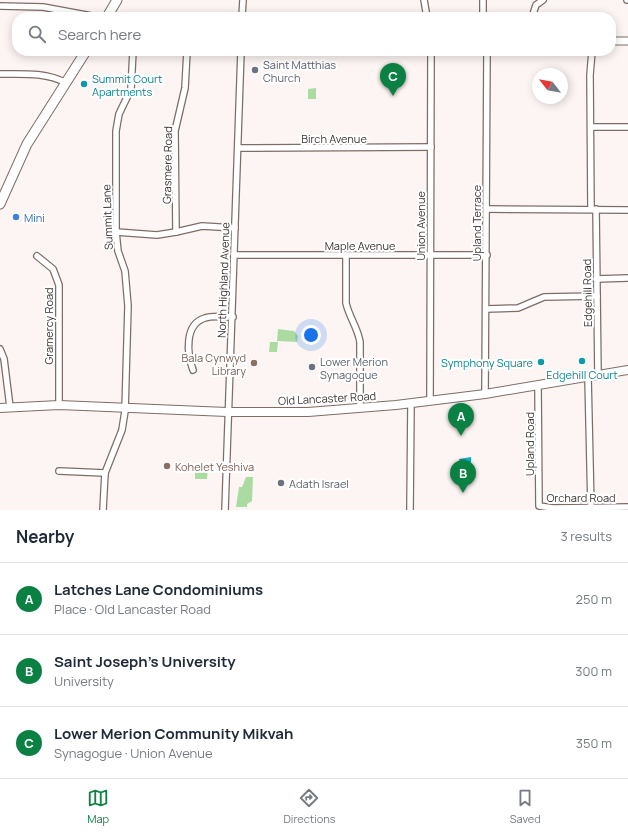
<!DOCTYPE html>
<html lang="en">
<head>
<meta charset="utf-8">
<style>
	:root { --surface:#fff; --page:#f6f6f7; --text:#1f2937; --muted:#747a83; --line:#e0e1e3; --accent:#0b8043 }
	body { margin:0; font-family:Manrope,sans-serif; background:var(--page); color:var(--text) }
	.compass { position:absolute; left:532px; top:68px; width:36px; height:36px; border-radius:50%; background:var(--surface); box-shadow:0 2px 10px #0003; rotate:301deg }
	.you { position:absolute; left:311px; top:335px; width:14px; height:14px; margin:-10px; border:3px solid #fff; border-radius:50%; background:#1a73e8; box-shadow:0 0 0 6px #1a73e833 }
	.badge { display:grid; place-items:center; width:26px; height:26px; border-radius:50%; background:var(--accent); color:#fff; font-size:13px; font-weight:700 }
	.pin { position:absolute; translate:-50% -33px; filter:drop-shadow(0 1px 2px #0008) }
	.pin::after { content:''; position:absolute; top:21px; width:14px; height:12px; background:inherit; clip-path:polygon(0 0,100% 0,50% 100%) }
	.list { margin:0; padding:0; list-style:none }
	h2 { display:flex; justify-content:space-between; align-items:center; height:52px; margin:0; padding:0 16px; font-size:17px }
	h2 small { font-size:13px; font-weight:400; color:var(--muted) }
	.list li { display:grid; grid-template-columns:26px 1fr auto; gap:12px; align-items:center; box-sizing:border-box; height:72px; padding:0 16px; border-top:1px solid var(--line) }
	.list b { display:block; font-size:15px; white-space:nowrap }
	.list p { margin:0; font-size:13px; white-space:nowrap; color:var(--muted) }
	.list em { font-size:13px; font-style:normal; color:var(--muted) }
	.icon { flex:none; width:22px; height:22px; fill:none; stroke:currentColor; stroke-width:2; stroke-linecap:round; stroke-linejoin:round }
	.map { position:relative; flex:none; width:628px; height:510px; overflow:hidden }
	.search { position:absolute; background:var(--surface); box-shadow:0 2px 10px #0003; left:12px; right:12px; top:12px; height:44px; display:flex; align-items:center; gap:10px; box-sizing:border-box; padding:0 14px; border-radius:16px; color:var(--muted); font-size:15px }
	.sheet { height:268px; background:var(--surface) }
	nav { display:flex; justify-content:space-around; align-items:center; box-sizing:border-box; height:56px; border-top:1px solid var(--line); background:var(--surface); font-size:11px; color:var(--muted) }
	nav a { display:grid; justify-items:center; gap:2px }
	nav .on { color:var(--accent) }
	.map>svg:first-child { display:block }
</style>
</head>
<body>
<div class="map">
<svg width="628" height="510" viewBox="0 0 628 510">
	<defs>
		<pattern id="water-ripples" width="26" height="14" patternUnits="userSpaceOnUse"><rect width="26" height="14" fill="#10b3cc"/><path d="M2 4q2-2 4 0t4 0M15 11q2-2 4 0t4 0" fill="none" stroke="#1092a6"/></pattern>
	</defs>
	<rect width="100%" height="100%" fill="#fdf5f3"/>
	<g fill="#aadca2">
		<path d="M316 88V99H308V89Z"/>
		<path d="M278 329 294 331 298 336 297 342 277 341Z"/>
		<path d="M270 342H278L277 352H269Z"/>
		<path d="M199 465H208L207 479H195V470H198Z"/>
		<path d="M246 477H253L252 501 247 504V507H236L239 487H242Z"/>
	</g>
	<path fill="url(#water-ripples)" d="M471 457V464L460 465 459 459Z"/>
	<g fill="none" stroke-linecap="round" stroke-linejoin="round">
		<g stroke="#7d6d68" stroke-width="8">
			<g id="minor">
				<path d="M424 0 427 17"/>
				<path d="M483 0V17"/>
				<path d="M627 0H628"/>
				<path d="M0 6 43 7 97 17"/>
				<path d="M242 17 243 0"/>
				<path d="M532 17 536 5 543 0"/>
				<path d="M0 74C22 74 46 72 66 83"/>
				<path d="M591 127H628"/>
				<path d="M238 148 431 147"/>
				<path d="M487 209 628 210"/>
				<path d="M591 209 590 75 592 51"/>
				<path d="M596 209 598 376"/>
				<path d="M116 232 157 235 176 232 202 226 235 228"/>
				<path d="M176 232 175 131 185 88 187 51"/>
				<path d="M234 255H487"/>
				<path d="M346 255V303C349 317 358 328 360 342V408"/>
				<path d="M37 256 53 269 59 285V405"/>
				<path d="M596 279 628 278"/>
				<path d="M486 309 518 308 544 297 597 296"/>
				<path d="M0 349 4 359 10 407"/>
				<path d="M193 370C187 354 184 324 205 318 213 315 224 317 233 317"/>
				<path d="M588 377 591 508"/>
				<path d="M538 386 539 506 553 508 628 507"/>
				<path d="M485 394 487 51"/>
				<path d="M430 401 431 51"/>
				<path d="M59 471 105 473"/>
				<path d="M103 510 105 473 122 430 125 411 128 306 125 271 118 251 116 232V131L119 114 131 89 133 51"/>
				<path d="M225 510 241 51"/>
				<path d="M410 510 411 403"/>
			</g>
		</g>
		<g stroke="#7d6d68" stroke-width="9">
			<path id="tertiary" d="M611 41H628"/>
		</g>
		<g stroke="#7d6d68" stroke-width="10">
			<path id="secondary" d="M0 408 59 405 227 412H308L396 405 485 394 628 370"/>
		</g>
		<g stroke="#7d6d68" stroke-width="11">
			<g id="primary">
				<path d="M107 17 117 0"/>
				<path d="M0 204 27 144 86 51"/>
			</g>
		</g>
		<use href="#minor" stroke="#fff" stroke-width="5.5"/>
		<use href="#tertiary" stroke="#fff" stroke-width="7"/>
		<use href="#secondary" stroke="#fff" stroke-width="8"/>
		<use href="#primary" stroke="#fff" stroke-width="9"/>
	</g>
	<g fill="#6b7280" stroke="#fff" stroke-width="1.5">
		<circle cx="255" cy="70" r="4"/>
		<circle cx="312" cy="367" r="4"/>
		<circle cx="281" cy="483" r="4"/>
	</g>
	<g fill="#0f9aa8" stroke="#fff" stroke-width="1.5">
		<circle cx="84" cy="84" r="4"/>
		<circle cx="582" cy="361" r="4"/>
		<circle cx="541" cy="362" r="4"/>
	</g>
	<circle fill="#3f7fe0" stroke="#fff" stroke-width="1.5" cx="16" cy="217" r="4"/>
	<g fill="#8d6e63" stroke="#fff" stroke-width="1.5">
		<circle cx="254" cy="363" r="4"/>
		<circle cx="167" cy="466" r="4"/>
	</g>
	<g text-anchor="middle" dominant-baseline="central" stroke-width="4" stroke-linejoin="round" paint-order="stroke">
		<g font-size="11" fill="#5b616d" stroke="#fff" text-anchor="start">
			<text x="263" y="64">Saint Matthias<tspan x="263" dy="13">Church</tspan></text>
			<text x="320" y="361">Lower Merion<tspan x="320" dy="13">Synagogue</tspan></text>
			<text x="289" y="483">Adath Israel</text>
		</g>
		<g font-size="11" fill="#0d838f" stroke="#fff" text-anchor="start">
			<text x="92" y="78">Summit Court<tspan x="92" dy="13">Apartments</tspan></text>
			<text x="533" y="362" text-anchor="end">Symphony Square</text>
			<text x="582" y="374" text-anchor="middle">Edgehill Court</text>
		</g>
		<g font-size="11" fill="#3b3431" stroke="#fff">
			<text x="334" y="138">Birch Avenue</text>
			<text transform="translate(167 165) rotate(-89)">Grasmere Road</text>
			<text transform="translate(107 217) rotate(-92)">Summit Lane</text>
			<text transform="translate(476 223) rotate(-90)">Upland Terrace</text>
			<text transform="translate(420 226) rotate(-90)">Union Avenue</text>
			<text x="360" y="245">Maple Avenue</text>
			<text transform="translate(223 280) rotate(-88)">North Highland Avenue</text>
			<text transform="translate(587 293) rotate(-91)">Edgehill Road</text>
			<text transform="translate(48 326) rotate(-90)">Gramercy Road</text>
			<text transform="translate(327 398) rotate(-3)">Old Lancaster Road</text>
			<text transform="translate(529 444) rotate(-90)">Upland Road</text>
			<text x="581" y="497">Orchard Road</text>
		</g>
		<g font-size="11" fill="#366cbe" stroke="#fff" text-anchor="start">
			<text x="24" y="217">Mini</text>
		</g>
		<g font-size="11" fill="#785e54" stroke="#fff" text-anchor="end">
			<text x="246" y="357">Bala Cynwyd<tspan x="246" dy="13">Library</tspan></text>
			<text x="175" y="466" text-anchor="start">Kohelet Yeshiva</text>
		</g>
	</g>
</svg>
<svg class="compass" viewBox="-18 -18 36 36"><path d="M0-13l5 13h-10z" fill="#e53935"/><path d="M0 13l5-13h-10z" fill="#747a83"/></svg>
<div class="you"></div>
<div class="pin badge" style="left:461px;top:436px">A</div>
<div class="pin badge" style="left:463px;top:493px">B</div>
<div class="pin badge" style="left:393px;top:96px">C</div>
<div class="search"><svg class="icon" aria-label="search" viewBox="0 0 24 24"><circle cx="10" cy="10" r="6"/><path d="M15 15l6 6"/></svg>Search here</div>
</div>
<section class="sheet">
<h2>Nearby<small>3 results</small></h2>
<ul class="list">
<li><span class="badge">A</span><div><b>Latches Lane Condominiums</b><p>Place · Old Lancaster Road</p></div><em>250 m</em></li>
<li><span class="badge">B</span><div><b>Saint Joseph's University</b><p>University</p></div><em>300 m</em></li>
<li><span class="badge">C</span><div><b>Lower Merion Community Mikvah</b><p>Synagogue · Union Avenue</p></div><em>350 m</em></li>
</ul>
</section>
<nav>
<a class="on"><svg class="icon" aria-label="map" viewBox="0 0 24 24"><path d="M3 6l6-2 6 2 6-2v14l-6 2-6-2-6 2zM9 4v14M15 6v14"/></svg>Map</a>
<a><svg class="icon" aria-label="directions" viewBox="0 0 24 24"><path d="M12 3l9 9-9 9-9-9zM9 14v-3h6M13 9l2 2-2 2"/></svg>Directions</a>
<a><svg class="icon" aria-label="saved" viewBox="0 0 24 24"><path d="M7 4h10v16l-5-4-5 4z"/></svg>Saved</a>
</nav>
</body>
</html>
